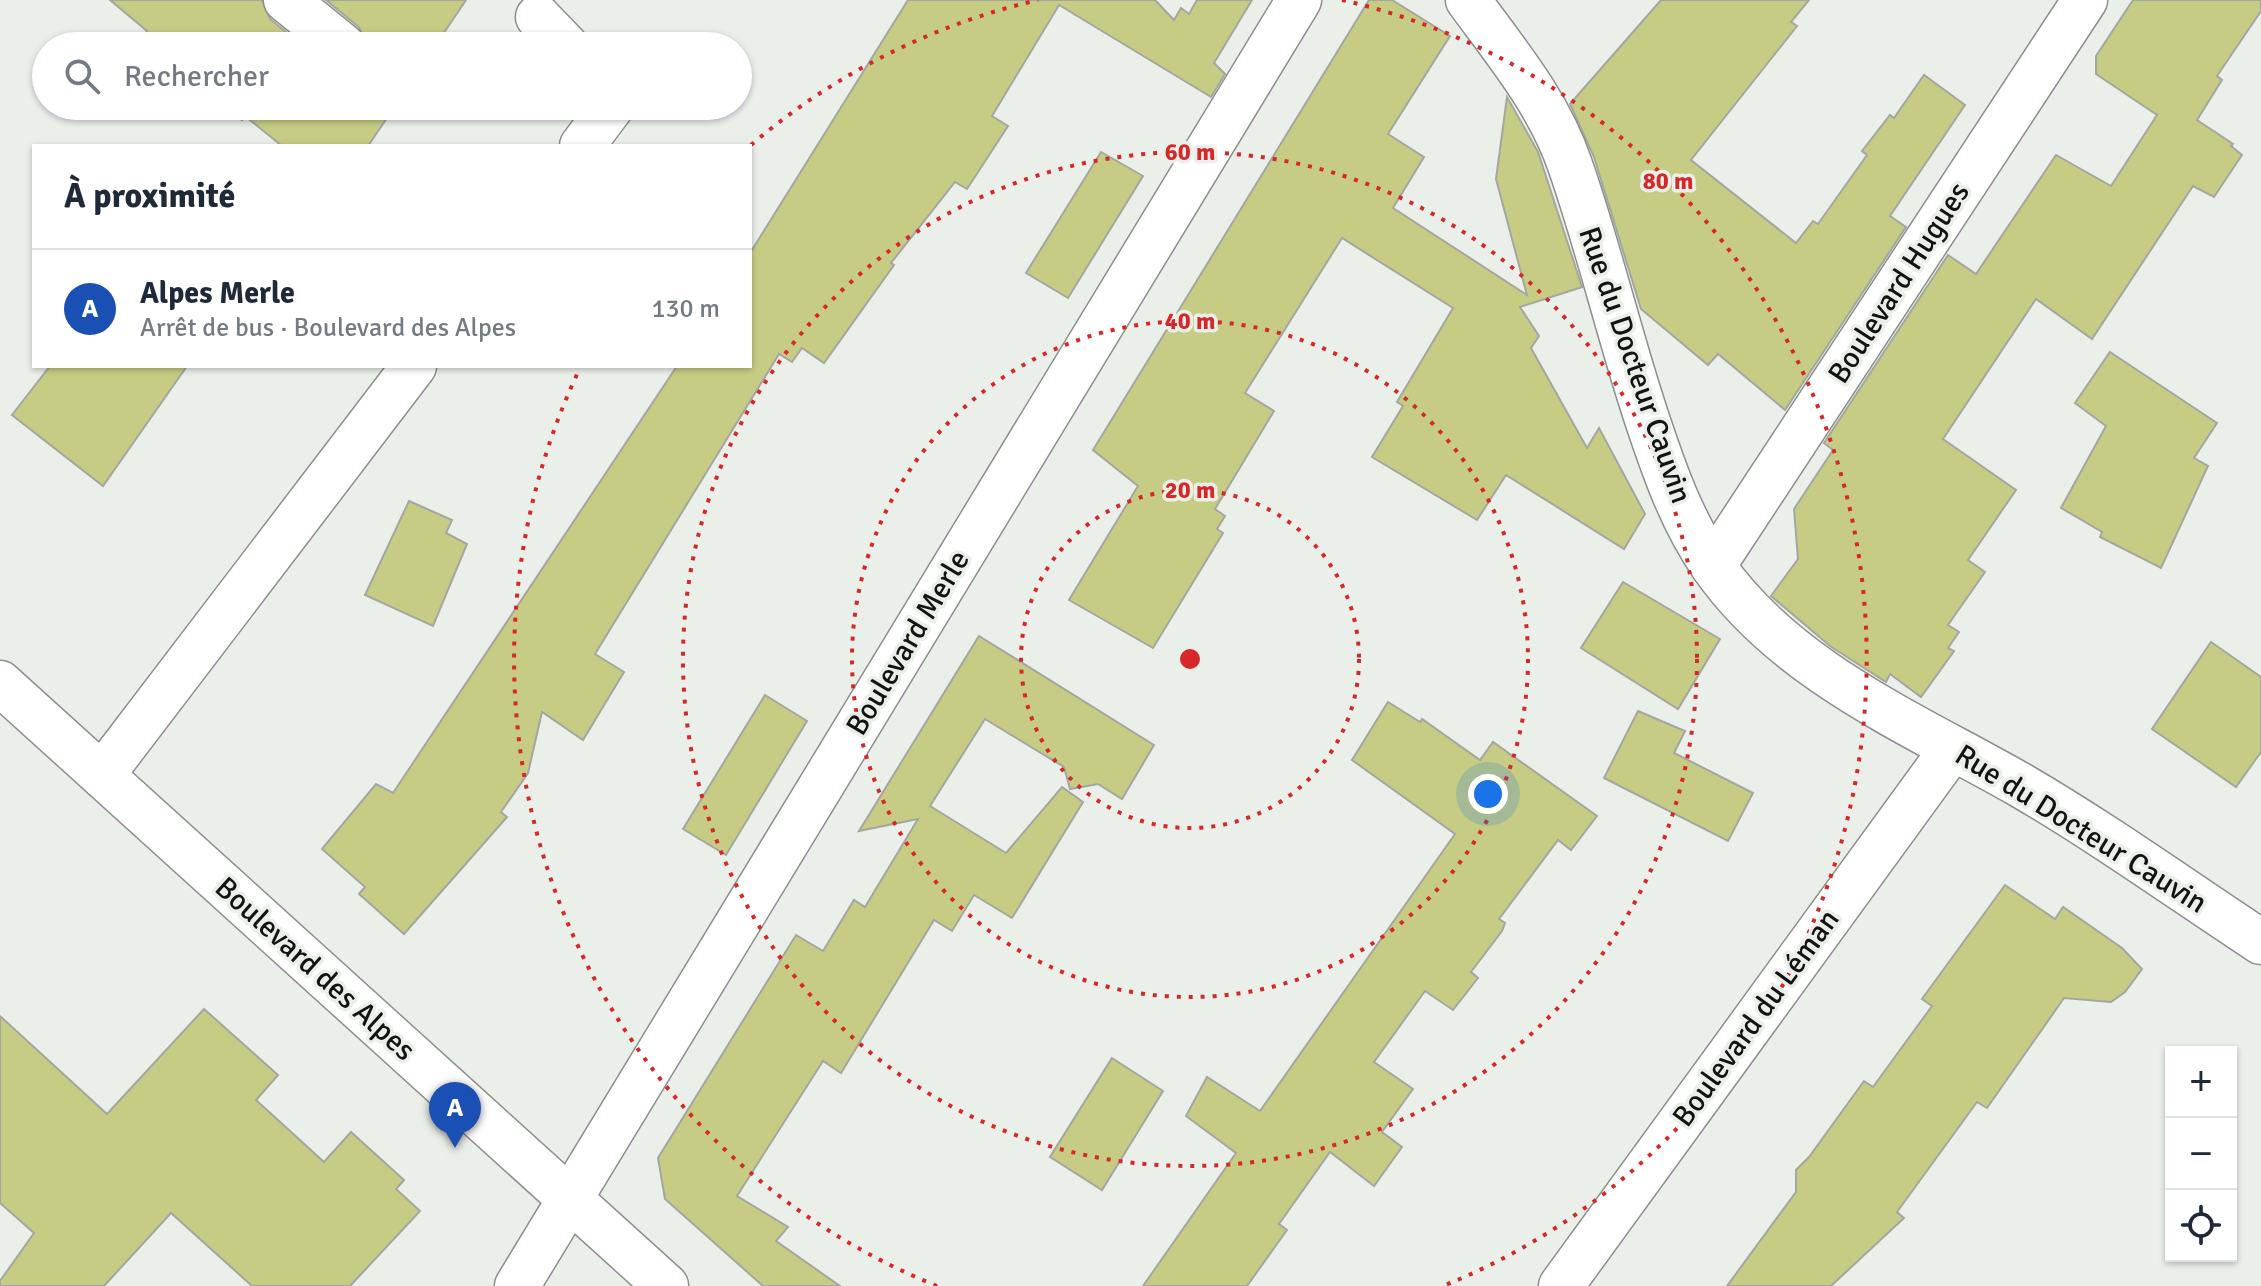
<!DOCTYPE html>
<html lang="fr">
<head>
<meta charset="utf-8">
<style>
	:root { --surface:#fff; --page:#f2f2f3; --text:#1f2937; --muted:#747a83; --line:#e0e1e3; --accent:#7c3aed }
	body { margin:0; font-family:Signika,sans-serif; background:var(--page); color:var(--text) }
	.controls { position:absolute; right:24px; bottom:24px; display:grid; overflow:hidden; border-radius:0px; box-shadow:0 2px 6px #0004 }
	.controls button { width:72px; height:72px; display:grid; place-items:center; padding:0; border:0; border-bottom:2px solid var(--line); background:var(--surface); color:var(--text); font:40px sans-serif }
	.you { position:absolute; left:1488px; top:794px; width:28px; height:28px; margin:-20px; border:6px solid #fff; border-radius:50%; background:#1a73e8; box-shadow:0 0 0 12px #1a73e833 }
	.badge { display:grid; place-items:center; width:52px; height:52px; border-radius:50%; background:var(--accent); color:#fff; font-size:26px; font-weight:700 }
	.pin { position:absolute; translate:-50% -66px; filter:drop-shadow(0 2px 4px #0008) }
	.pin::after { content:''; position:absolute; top:42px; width:28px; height:24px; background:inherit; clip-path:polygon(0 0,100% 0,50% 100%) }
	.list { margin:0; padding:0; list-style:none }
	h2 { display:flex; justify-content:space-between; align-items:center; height:104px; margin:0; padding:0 32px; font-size:34px }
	h2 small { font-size:26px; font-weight:400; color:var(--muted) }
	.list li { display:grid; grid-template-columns:52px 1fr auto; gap:24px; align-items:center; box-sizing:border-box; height:120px; padding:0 32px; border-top:2px solid var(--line) }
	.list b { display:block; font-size:30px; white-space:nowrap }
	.list p { margin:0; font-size:26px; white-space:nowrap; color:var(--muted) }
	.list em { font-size:26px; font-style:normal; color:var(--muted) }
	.icon { flex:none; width:44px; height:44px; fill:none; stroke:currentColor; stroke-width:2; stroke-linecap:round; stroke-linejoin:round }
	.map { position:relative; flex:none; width:2261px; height:1286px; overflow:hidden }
	.search { position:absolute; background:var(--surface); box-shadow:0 2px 6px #0004; left:32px; top:32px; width:720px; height:88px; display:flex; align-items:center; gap:20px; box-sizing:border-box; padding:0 28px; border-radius:44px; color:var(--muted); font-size:30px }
	.panel { position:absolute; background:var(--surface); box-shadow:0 2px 6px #0004; left:32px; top:144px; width:720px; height:224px; border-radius:0px }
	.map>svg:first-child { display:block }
</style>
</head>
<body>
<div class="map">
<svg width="2261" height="1286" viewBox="0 0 2261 1286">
	<rect width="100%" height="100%" fill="#ebefea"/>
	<g fill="#c7cc84" stroke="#a5a6a0" stroke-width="2">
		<path d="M110 0H262L270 19 303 46H141L138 43 147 31Z"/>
		<path d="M326 0H466L435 46H367L359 27Z"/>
		<path d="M908 0H1155L1174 20 1181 8 1189 14 1197 0H1252L1214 63 1225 74 1211 97 1059 5 992 116 1008 126 967 189 955 182 891 263 894 265 824 363 802 348 792 362 779 354 595 654 624 672 583 740 542 712 528 773 501 812 507 817 404 934 359 894 365 887 322 849 376 784 393 793 677 366H750V253Z"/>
		<path d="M1369 0H1392L1450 36 1388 134 1424 157 1393 208 1527 295 1496 179 1507 97 1538 152 1582 287 1520 307 1539 336 1531 348 1587 448 1599 428 1645 514 1624 549 1506 475 1477 520 1372 457 1403 406 1397 402 1453 308 1342 238 1245 393 1274 411 1215 509 1225 516 1217 529 1223 533 1153 648 1069 600 1138 486 1093 450Z"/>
		<path d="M1661 0H1809L1791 22 1797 26 1691 160 1796 243 1813 221 1818 224 1867 155 1862 151 1890 115 1894 118 1924 75 1965 105 1890 216 1906 227 1785 410 1718 354 1708 365 1641 309 1594 157 1570 104Z"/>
		<path d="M2133 0H2261V11L2217 76 2222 80 2197 120 2233 144 2231 146 2242 155 2214 197 2193 186 2092 339 2036 299 1943 439 2016 490 1968 560 1985 572 1948 625 1959 632 1948 648 1954 651 1921 697 1890 674 1886 682 1830 646 1771 596 1798 559 1794 509 1833 450 1824 443 1948 255 1976 274 2056 155 2111 186 2157 115 2096 74V56Z"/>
		<path d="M224 106H395L368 146H282L245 116 242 120Z"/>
		<path d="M1101 152 1143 176 1068 298 1026 273Z"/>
		<path d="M2110 352 2217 423 2194 458 2208 466 2161 568 2100 537 2102 532 2061 508 2106 426 2075 403Z"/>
		<path d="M50 366H187L103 486 12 415Z"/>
		<path d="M409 501 452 520 446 533 467 544 433 626 365 595Z"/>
		<path d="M1623 582 1720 639 1678 709 1581 648Z"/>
		<path d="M979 636 1154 745 1122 799 1098 784 1070 789 1064 767 985 719 930 806 1006 853 1062 787 1083 802 1012 918 974 895 952 931 934 920 841 1073 823 1061 737 1196 788 1227 776 1241 840 1286H763L665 1199 658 1158 796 935 823 951 854 900 865 907 918 819 859 831Z"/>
		<path d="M2211 642 2261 677V752L2236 787 2152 729Z"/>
		<path d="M765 695 807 721 726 855 683 829Z"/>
		<path d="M1388 702 1420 722 1422 719 1480 760 1493 742 1597 816 1571 850 1558 840 1499 919 1505 923 1502 931 1471 972 1478 978 1453 1010 1425 991 1374 1062 1413 1089 1382 1132 1402 1147 1374 1186 1330 1152 1279 1224 1287 1230 1247 1286H1143L1236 1153 1186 1116 1207 1077 1260 1111 1455 834 1352 760Z"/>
		<path d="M1638 711 1685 731 1674 753 1753 793 1728 841 1604 778Z"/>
		<path d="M2005 885 2055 919 2063 907 2122 948 2142 969 2125 992 2111 1002 2064 998 1987 1108 1977 1102 1897 1212 1904 1218 1831 1286H1727L1796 1192V1170L1809 1157 1864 1081 1873 1087 1932 1006 1922 999Z"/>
		<path d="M204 1009 278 1075 256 1100 324 1162 351 1132 404 1180 396 1189 420 1211 350 1286H252L171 1213 104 1286H0V1281L34 1233 0 1203V1016L107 1114Z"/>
		<path d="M1112 1058 1163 1091 1102 1190 1050 1157Z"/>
	</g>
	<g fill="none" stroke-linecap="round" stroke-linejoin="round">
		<g stroke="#8c908b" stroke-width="47">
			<g id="minor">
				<path d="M286 0 343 46"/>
				<path d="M538 17 566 46"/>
				<path d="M582 146 612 106"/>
				<path d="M1713 566 2085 0"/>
				<path d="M0 683 666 1286"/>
				<path d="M102 775 414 366"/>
				<path d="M517 1286 1299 0"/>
				<path d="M1561 1286 1952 749"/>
			</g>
		</g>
		<g stroke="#8c908b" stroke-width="47">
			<path id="tertiary" d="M1468 0C1506 52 1549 103 1570 165 1599 248 1619 335 1647 419 1664 470 1682 522 1713 566 1787 672 1914 724 2022 786 2104 834 2182 890 2261 942"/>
		</g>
		<use href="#minor" stroke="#fff" stroke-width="44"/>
		<use href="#tertiary" stroke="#fff" stroke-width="44"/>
	</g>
	<g fill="none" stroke="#d62828" stroke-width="4" stroke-dasharray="4 8">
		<circle cx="1190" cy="659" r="169"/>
		<circle cx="1190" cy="659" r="338"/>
		<circle cx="1190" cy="659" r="507"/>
		<path d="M937 1286A676 676 0 0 1 580 368M751 145A676 676 0 0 1 1038 0M1342 0A676 676 0 0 1 1443 1286"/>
	</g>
	<g text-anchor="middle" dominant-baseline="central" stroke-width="7" stroke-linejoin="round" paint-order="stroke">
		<g font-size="30" fill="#131412" stroke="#ebefea">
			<text transform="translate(1899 283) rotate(-57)">Boulevard Hugues</text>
			<text transform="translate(1635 365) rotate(71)">Rue du Docteur Cauvin</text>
			<text transform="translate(908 643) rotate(-59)">Boulevard Merle</text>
			<text transform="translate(2081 829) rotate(32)">Rue du Docteur Cauvin</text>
			<text transform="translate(315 969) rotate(42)">Boulevard des Alpes</text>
			<text transform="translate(1756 1018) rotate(-54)">Boulevard du Léman</text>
		</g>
	</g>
	<circle cx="1190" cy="659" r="12" fill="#d62828" stroke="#ebefea" stroke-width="4"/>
	<g font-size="24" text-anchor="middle" font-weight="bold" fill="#d62828" stroke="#ebefea" stroke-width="7" stroke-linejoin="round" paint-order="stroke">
		<text x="1190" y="160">60 m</text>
		<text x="1668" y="189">80 m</text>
		<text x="1190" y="329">40 m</text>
		<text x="1190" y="498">20 m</text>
	</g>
</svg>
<div class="controls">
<button>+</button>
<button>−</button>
<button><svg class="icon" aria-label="locate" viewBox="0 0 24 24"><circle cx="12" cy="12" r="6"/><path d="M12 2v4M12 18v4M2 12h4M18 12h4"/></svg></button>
</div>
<div class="you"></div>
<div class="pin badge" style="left:455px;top:1148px;background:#1a4fb4">A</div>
<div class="search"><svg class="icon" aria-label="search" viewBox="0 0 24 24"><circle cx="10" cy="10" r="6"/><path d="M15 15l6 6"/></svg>Rechercher</div>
<section class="panel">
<h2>À proximité<small></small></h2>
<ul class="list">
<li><span class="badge" style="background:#1a4fb4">A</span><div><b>Alpes Merle</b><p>Arrêt de bus · Boulevard des Alpes</p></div><em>130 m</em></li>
</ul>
</section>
</div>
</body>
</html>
